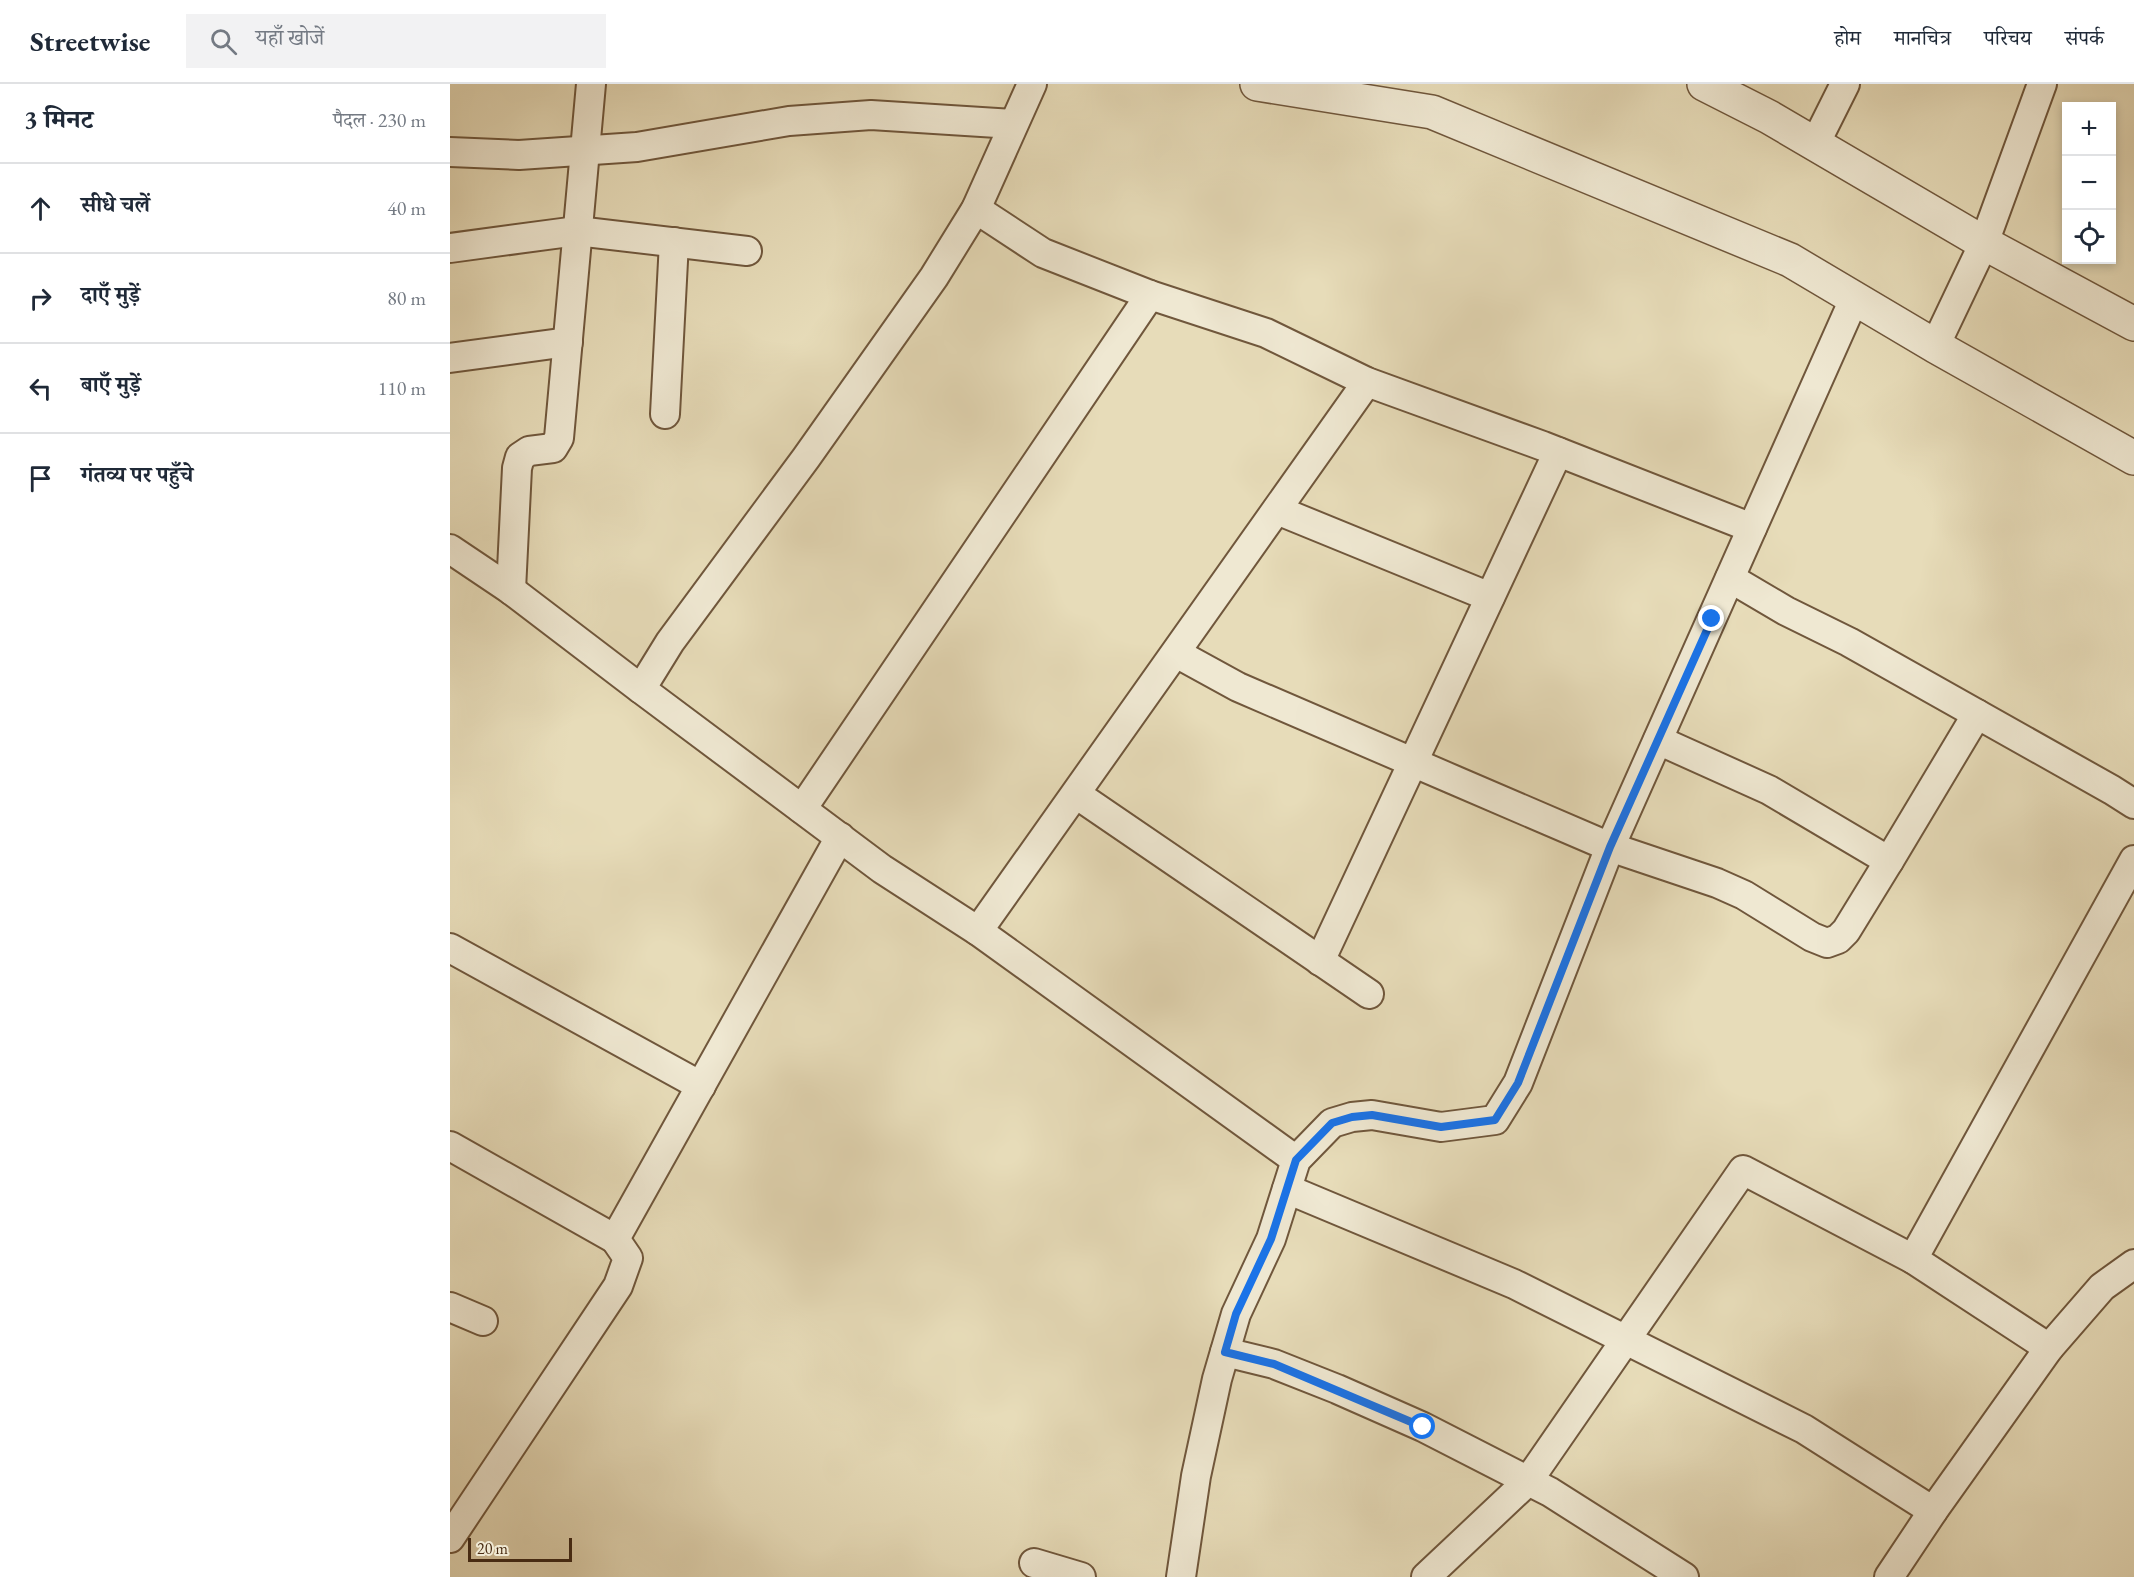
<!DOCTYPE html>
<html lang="hi">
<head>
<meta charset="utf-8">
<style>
	:root { --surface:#fff; --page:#f2f2f3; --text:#1f2937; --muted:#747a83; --line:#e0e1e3 }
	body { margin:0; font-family:"EB Garamond","Noto Serif Devanagari",serif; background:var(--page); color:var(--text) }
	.controls { position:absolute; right:18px; top:18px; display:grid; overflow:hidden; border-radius:0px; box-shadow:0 3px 9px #0003 }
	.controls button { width:54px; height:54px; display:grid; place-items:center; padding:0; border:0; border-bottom:2px solid var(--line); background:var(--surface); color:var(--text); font:30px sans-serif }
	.scale { position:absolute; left:18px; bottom:15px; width:104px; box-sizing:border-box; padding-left:6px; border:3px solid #482b12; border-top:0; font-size:16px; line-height:21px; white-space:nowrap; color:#482b12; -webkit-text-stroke:4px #efe8d2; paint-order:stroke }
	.stop { position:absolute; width:18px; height:18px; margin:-14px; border:4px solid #1a73e8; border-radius:50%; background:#fff }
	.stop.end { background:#1a73e8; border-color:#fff; box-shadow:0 2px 6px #0008 }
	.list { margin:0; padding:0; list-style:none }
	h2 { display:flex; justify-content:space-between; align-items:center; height:78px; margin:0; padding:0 24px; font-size:26px }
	h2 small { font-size:20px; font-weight:400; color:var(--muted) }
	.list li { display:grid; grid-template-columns:39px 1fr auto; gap:18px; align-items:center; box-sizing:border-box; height:90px; padding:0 24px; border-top:2px solid var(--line) }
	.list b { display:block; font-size:22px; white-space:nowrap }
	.list em { font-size:20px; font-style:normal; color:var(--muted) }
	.icon { flex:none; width:33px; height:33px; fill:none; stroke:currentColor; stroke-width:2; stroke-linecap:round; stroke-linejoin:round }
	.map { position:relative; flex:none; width:1684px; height:1493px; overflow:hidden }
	header { display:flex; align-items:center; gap:36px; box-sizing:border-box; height:84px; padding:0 30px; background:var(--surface); border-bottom:2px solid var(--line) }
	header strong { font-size:28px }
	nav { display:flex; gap:33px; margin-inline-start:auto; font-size:21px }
	.search { width:420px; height:54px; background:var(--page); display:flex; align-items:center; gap:15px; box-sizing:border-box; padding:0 21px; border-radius:0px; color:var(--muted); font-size:22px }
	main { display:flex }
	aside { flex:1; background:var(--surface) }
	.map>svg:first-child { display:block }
</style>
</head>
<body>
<header>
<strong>Streetwise</strong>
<div class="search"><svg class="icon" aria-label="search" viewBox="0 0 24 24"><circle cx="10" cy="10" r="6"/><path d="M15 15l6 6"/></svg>यहाँ खोजें</div>
<nav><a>होम</a><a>मानचित्र</a><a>परिचय</a><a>संपर्क</a></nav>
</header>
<main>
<aside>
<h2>3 मिनट<small>पैदल · 230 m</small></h2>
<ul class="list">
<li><svg class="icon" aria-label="ahead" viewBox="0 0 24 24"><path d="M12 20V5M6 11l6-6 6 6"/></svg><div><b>सीधे चलें</b></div><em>40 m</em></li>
<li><svg class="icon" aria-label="right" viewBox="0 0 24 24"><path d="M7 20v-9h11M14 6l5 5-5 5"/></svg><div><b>दाएँ मुड़ें</b></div><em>80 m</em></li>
<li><svg class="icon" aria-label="left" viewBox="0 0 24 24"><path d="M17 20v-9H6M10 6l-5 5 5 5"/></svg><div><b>बाएँ मुड़ें</b></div><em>110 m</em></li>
<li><svg class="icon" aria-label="arrive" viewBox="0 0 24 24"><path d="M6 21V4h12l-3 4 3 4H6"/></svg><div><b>गंतव्य पर पहुँचे</b></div></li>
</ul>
</aside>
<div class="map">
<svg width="1684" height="1493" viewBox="0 0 1684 1493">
	<rect width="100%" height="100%" fill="#e7dcb9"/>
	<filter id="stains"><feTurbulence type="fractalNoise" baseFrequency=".00333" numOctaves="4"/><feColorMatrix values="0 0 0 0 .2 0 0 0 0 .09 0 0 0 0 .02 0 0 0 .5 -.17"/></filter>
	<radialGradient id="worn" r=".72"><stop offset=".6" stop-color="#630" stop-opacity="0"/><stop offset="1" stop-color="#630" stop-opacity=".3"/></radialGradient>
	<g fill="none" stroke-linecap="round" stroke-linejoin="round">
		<g stroke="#70573c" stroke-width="32">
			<g id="minor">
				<path d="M582 0 526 125 484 193 356 374 220 558 191 605 432 785 528 847 917 298"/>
				<path d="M1365 60 1395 0"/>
				<path d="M0 68 69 71 187 63 339 37 421 31 563 40"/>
				<path d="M526 125 593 169 700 211 816 249 917 298 1093 362 1302 444"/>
				<path d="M0 164 127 147 297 167"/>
				<path d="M1485 262 1534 159 1592 0"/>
				<path d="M0 274 118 258"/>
				<path d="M215 330 224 158"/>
				<path d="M827 426 1040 513"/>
				<path d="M0 465 61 506 191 605"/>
				<path d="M1280 494 1336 527 1399 558 1662 706 1684 720"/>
				<path d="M61 506 67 384 70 373 79 367 103 364 109 354 141 0"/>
				<path d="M726 569 788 603 1004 696 1160 763 1267 799 1294 811 1362 853 1377 859 1388 855 1396 847 1439 777"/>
				<path d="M1208 656 1319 706 1439 777 1527 630"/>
				<path d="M626 710 919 910"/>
				<path d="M352 725 700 211"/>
				<path d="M528 847 846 1076"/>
				<path d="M0 864 251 1002"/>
				<path d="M870 877 1108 368"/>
				<path d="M0 1062 165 1155"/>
				<path d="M837 1105 1064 1200 1354 1345 1483 1427 1599 1264 1652 1203 1684 1180"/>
				<path d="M0 1223 33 1237"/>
				<path d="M1599 1264 1463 1175 1684 776"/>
				<path d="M775 1268 824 1280 887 1305 973 1343 1100 1408 1234 1493"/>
				<path d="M0 1454 168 1202 178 1174 165 1155 390 753"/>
				<path d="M584 1479 631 1493"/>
				<path d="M731 1493 746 1392 767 1295 786 1230 821 1155 846 1076 882 1039 902 1033 922 1031 991 1043 1045 1036 1068 999 1160 763 1405 213"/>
				<path d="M976 1493 1078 1397 1293 1086 1463 1175"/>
				<path d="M1439 1493 1483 1427"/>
			</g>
		</g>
		<g stroke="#70573c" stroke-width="36">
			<g id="tertiary">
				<path d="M807 0 982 28 1340 176 1485 262 1684 374"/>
				<path d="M1254 0 1319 33 1534 159 1684 240"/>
			</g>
		</g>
		<use href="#minor" stroke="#efe8d2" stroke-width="28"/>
		<use href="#tertiary" stroke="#efe8d2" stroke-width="33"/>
	</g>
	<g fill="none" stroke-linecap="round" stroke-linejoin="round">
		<path stroke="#1a73e8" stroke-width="8" d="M973 1343 824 1280 775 1268 786 1230 821 1155 846 1076 882 1039 902 1033 922 1031 991 1043 1045 1036 1068 999 1160 763 1262 535"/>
	</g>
	<rect width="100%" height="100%" filter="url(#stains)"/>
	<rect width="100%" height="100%" fill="url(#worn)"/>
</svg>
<div class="controls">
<button>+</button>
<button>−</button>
<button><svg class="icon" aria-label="locate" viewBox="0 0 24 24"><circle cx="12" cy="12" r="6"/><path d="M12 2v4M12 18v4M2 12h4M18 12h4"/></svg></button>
</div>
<div class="scale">20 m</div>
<div class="stop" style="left:973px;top:1343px"></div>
<div class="stop end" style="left:1262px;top:535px"></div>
</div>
</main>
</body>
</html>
